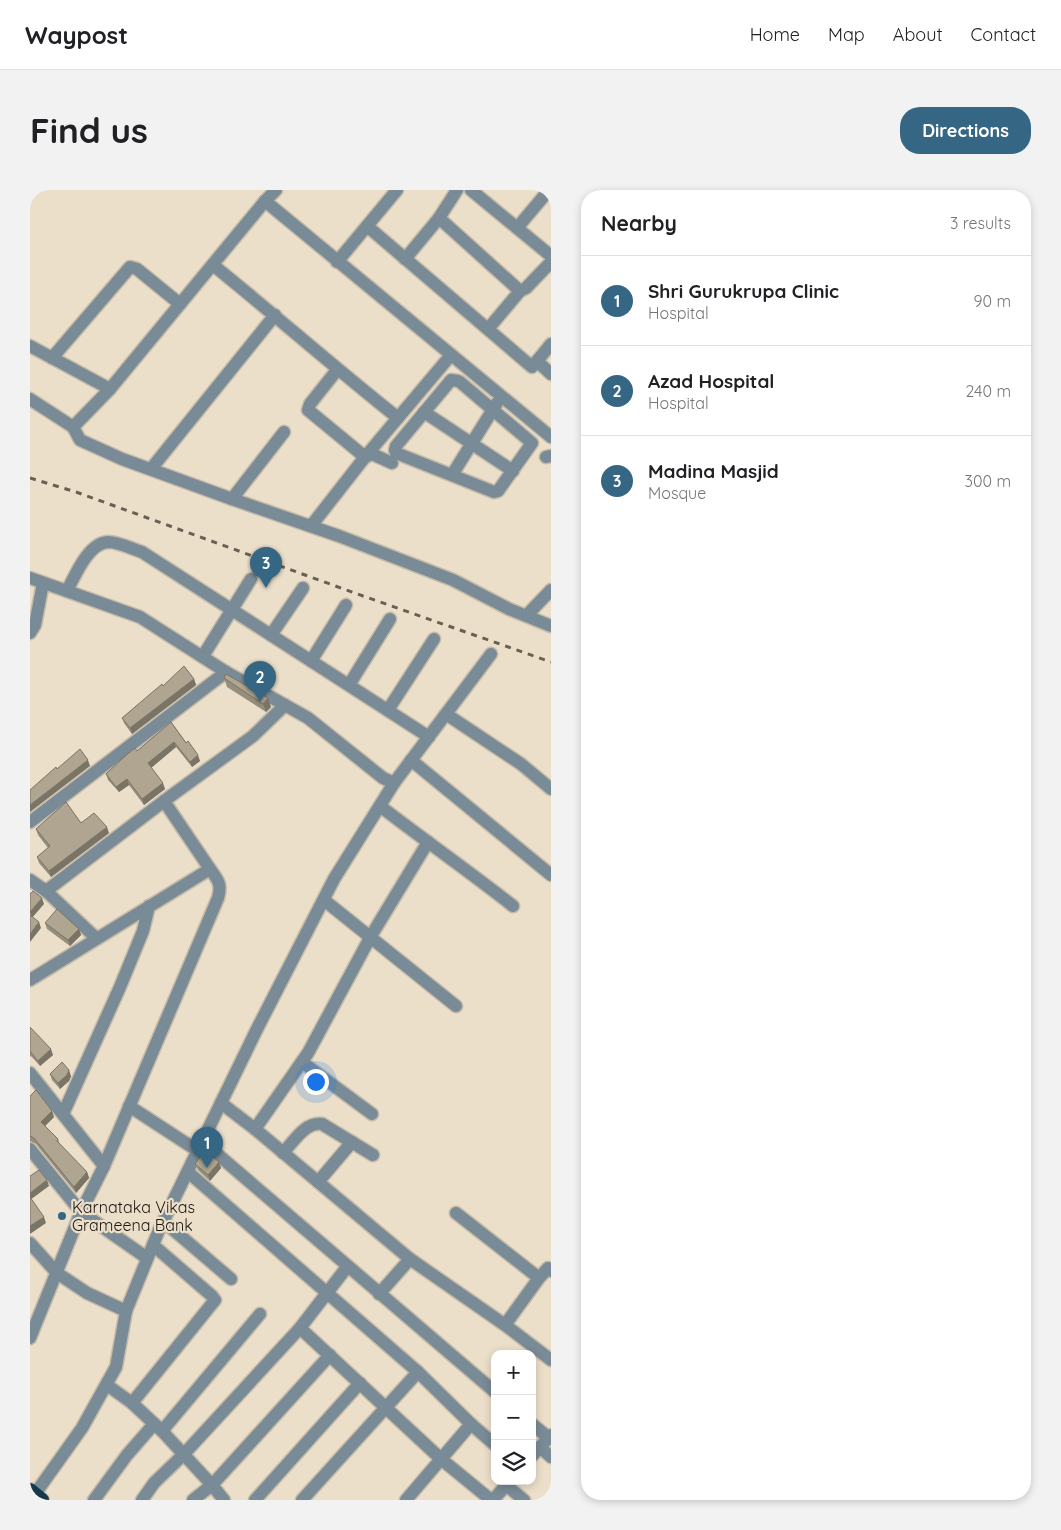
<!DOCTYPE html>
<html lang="en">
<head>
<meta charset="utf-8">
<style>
	:root { --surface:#fff; --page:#f2f2f2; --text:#202124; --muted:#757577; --line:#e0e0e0; --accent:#356784 }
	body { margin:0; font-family:Quicksand,sans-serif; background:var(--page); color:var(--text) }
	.controls { position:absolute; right:15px; bottom:15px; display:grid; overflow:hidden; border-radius:10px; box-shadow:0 2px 8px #0003 }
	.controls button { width:45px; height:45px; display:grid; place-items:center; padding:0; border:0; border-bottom:1px solid var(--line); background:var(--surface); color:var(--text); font:25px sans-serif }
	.you { position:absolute; left:285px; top:891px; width:18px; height:18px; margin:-12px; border:4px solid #fff; border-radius:50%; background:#1a73e8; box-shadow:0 0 0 8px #1a73e833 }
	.badge { display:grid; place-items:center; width:32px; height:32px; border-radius:50%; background:var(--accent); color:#fff; font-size:16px; font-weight:700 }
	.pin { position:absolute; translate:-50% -41px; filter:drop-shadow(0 1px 2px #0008) }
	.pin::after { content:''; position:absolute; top:26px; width:18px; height:15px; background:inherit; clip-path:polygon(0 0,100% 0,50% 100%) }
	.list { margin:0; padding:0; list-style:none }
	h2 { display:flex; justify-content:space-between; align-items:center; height:65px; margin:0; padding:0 20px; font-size:21px }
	h2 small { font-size:16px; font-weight:400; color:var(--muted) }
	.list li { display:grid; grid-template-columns:32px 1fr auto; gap:15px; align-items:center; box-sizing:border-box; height:90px; padding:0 20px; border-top:1px solid var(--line) }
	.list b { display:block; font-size:19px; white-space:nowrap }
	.list p { margin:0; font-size:16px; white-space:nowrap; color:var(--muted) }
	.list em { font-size:16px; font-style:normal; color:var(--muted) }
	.icon { flex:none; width:28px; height:28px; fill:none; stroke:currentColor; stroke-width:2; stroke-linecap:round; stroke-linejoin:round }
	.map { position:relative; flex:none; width:521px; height:1310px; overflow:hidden; border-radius:20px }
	header { display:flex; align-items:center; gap:30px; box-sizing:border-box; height:70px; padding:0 25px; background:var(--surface); border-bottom:1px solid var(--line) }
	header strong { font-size:24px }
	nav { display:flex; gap:28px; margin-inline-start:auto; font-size:18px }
	.intro { display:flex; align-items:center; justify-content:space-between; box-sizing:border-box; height:120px; padding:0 30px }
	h1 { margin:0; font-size:35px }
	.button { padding:12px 22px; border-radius:20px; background:var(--accent); color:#fff; font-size:18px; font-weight:700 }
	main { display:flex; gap:30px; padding:0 30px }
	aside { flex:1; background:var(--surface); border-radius:20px; box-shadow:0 2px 8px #0003 }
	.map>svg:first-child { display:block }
</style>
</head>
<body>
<header>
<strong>Waypost</strong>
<nav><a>Home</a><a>Map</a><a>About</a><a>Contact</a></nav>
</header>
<div class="intro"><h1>Find us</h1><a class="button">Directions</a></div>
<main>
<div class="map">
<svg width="521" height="1310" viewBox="0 0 521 1310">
	<rect width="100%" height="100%" fill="#ebdfca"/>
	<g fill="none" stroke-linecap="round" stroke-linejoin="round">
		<g stroke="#c6bba9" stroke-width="15">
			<g id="minor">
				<path d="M441 0 521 66"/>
				<path d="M235 11 521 247"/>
				<path d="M409 28 490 101"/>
				<path d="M337 36 502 177 521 154"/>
				<path d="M487 38 519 0"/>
				<path d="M375 69 409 28 427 0"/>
				<path d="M307 72 367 0"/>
				<path d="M183 75C245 125 305 178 368 228"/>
				<path d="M458 139 490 101 496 98 521 72"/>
				<path d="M0 156 80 199"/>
				<path d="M22 168 100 77 107 79 150 114"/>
				<path d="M507 171 521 184"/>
				<path d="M307 180 280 214 278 220 335 267 342 264 362 273"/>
				<path d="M421 190 428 191 430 192 502 253 468 301 464 302 366 263 365 260 366 256Z"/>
				<path d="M394 222 483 281"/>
				<path d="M516 267 521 266"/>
				<path d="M121 279 245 125"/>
				<path d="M422 285 467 213"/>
				<path d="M202 309 254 242"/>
				<path d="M281 336 335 267 421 165"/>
				<path d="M37 401C45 386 58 353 78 352 89 352 102 359 112 362L399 547"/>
				<path d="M497 425 521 400"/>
				<path d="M0 443 5 435 13 393"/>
				<path d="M241 445 273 398"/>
				<path d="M173 466 221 389"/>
				<path d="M281 471 316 415"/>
				<path d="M319 495 360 429"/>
				<path d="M358 520 404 449"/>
				<path d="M416 524 491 574 521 599"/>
				<path d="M381 570 521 685"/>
				<path d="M364 593 461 464"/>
				<path d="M134 611 180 679"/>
				<path d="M350 616C394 650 440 682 483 716"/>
				<path d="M0 632 196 482"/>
				<path d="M0 690 16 701 66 748"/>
				<path d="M16 701 134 611 223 546 255 515"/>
				<path d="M294 710 426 816"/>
				<path d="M0 790 180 679C188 690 192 694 188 708L74 976 51 1022 0 1148"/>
				<path d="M272 872 342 924"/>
				<path d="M0 883 74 976"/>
				<path d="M191 913 225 939 380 1069"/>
				<path d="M99 916 168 961"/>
				<path d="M33 924 90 797 113 741 119 716"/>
				<path d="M225 939 278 863 341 746 398 652"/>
				<path d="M172 951 465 1202"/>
				<path d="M0 959 51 1022 117 1068"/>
				<path d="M253 963C264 951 275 932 292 934L343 965"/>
				<path d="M158 982 388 1182 441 1234 465 1255"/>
				<path d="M288 992 322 952"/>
				<path d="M426 1023 509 1088"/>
				<path d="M133 1031 201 1089"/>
				<path d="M0 1053 27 1083 57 1103 96 1121"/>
				<path d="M349 1104 380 1069 475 1135 521 1170"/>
				<path d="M475 1135 509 1088 518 1078 521 1081"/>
				<path d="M270 1138 411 1269 461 1310"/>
				<path d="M77 1195 102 1213 132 1241 182 1295 300 1165"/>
				<path d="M102 1213 185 1110 182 1106 123 1055"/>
				<path d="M502 1234 519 1248"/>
				<path d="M132 1241 230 1124"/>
				<path d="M510 1257 521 1267"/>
				<path d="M502 1266 521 1245"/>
				<path d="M476 1295 494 1310"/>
				<path d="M64 1310 97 1265 124 1234"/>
				<path d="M112 1310 124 1293 154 1264 270 1138 317 1077"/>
				<path d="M163 1310 182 1295 194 1310"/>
				<path d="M225 1310 330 1193"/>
				<path d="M272 1310 388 1182"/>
				<path d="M376 1310 441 1234"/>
				<path d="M463 1310 480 1291"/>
			</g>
		</g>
		<g stroke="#c6bba9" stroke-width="15">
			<g id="tertiary">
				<path d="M246 0 235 11 80 199 43 237 50 250 92 269 202 309 309 346 423 390 479 419 521 436"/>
				<path d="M0 209 43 237"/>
				<path d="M0 388 110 427 196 482 278 528 353 588 364 593 304 689 227 839 129 1040 96 1121 86 1177 52 1238 5 1304"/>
			</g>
		</g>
		<g stroke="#c6bba9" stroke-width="16">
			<path id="trunk" d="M0 1300 12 1310"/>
		</g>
		<use href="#minor" stroke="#798b96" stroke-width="12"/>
		<use href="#tertiary" stroke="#798b96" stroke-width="12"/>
		<use href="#trunk" stroke="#14394d" stroke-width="14"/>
		<path stroke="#676054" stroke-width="3" stroke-dasharray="6 6" stroke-linecap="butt" d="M0 288 46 302 333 406 521 472"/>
	</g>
	<g fill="#968e7d">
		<path d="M194 488 241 517 236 522 197 497Z"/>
		<path d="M164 489 166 495 102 544 94 533 92 528 133 496Z"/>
		<path d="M141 532 170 571 162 577 146 557 121 577 135 599 114 615 99 595 89 602 78 590 76 584 107 561Z"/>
		<path d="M51 633 79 643 21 687 9 673 7 667 18 658 8 645 6 639Z"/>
		<path d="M15 733 49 739 51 745 40 756 17 739Z"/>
		<path d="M0 838 23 865 10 876 1 866 0 867Z"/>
		<path d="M20 884 41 886 39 891 30 899 22 890Z"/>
		<path d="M0 906 24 927 15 936 28 949 30 955 57 982 59 988 46 1003 6 954 0 951Z"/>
		<path d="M165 974 191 978 180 991 168 980Z"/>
	</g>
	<g fill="#7a7466">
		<path d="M164 489 166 495 102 544 100 538Z"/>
		<path d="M238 508 241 517 236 522 233 514Z"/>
		<path d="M144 552 146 557 120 579 118 573Z"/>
		<path d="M168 565 170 571 162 577 160 572Z"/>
		<path d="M58 570 60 576 0 622V615Z"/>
		<path d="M97 589 99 595 89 602 86 597Z"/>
		<path d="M133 593 135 599 114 615 112 609Z"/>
		<path d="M77 637 79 643 21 687 19 681Z"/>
		<path d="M12 708 14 714 1 729 0 722Z"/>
		<path d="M9 732 11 738 0 752V744Z"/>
		<path d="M49 739 51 745 40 756 38 750Z"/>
		<path d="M21 859 23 865 10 876 8 871Z"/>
		<path d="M39 880 41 886 39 891 30 899 28 893Z"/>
		<path d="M22 921 24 927 13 938 11 932Z"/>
		<path d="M189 972 191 978 180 991 178 985Z"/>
		<path d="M57 982 59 988 46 1003 44 997Z"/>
		<path d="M17 990 19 996 0 1010V1003Z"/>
		<path d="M14 1027 16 1033 0 1044V1036Z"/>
	</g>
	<g fill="#afa591" stroke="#7a7466">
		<path d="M154 476 164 489 100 538 92 528 132 494 133 496Z"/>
		<path d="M196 484 238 508 233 514 194 488Z"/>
		<path d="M141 532 156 553 158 551 168 565 160 572 144 552 118 573 133 593 112 609 97 589 86 597 76 584 94 567 105 558 107 561Z"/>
		<path d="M50 559 58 570 0 615V600L26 577 27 579Z"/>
		<path d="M36 612 51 633 64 623 77 637 19 681 7 667 20 656 6 639Z"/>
		<path d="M3 701 12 708 0 722V704Z"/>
		<path d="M27 719 49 739 38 750 15 733Z"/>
		<path d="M0 725 9 732 0 744Z"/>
		<path d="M0 837 21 859 8 871 0 861Z"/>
		<path d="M32 872 39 880 37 885 28 893 20 884Z"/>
		<path d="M6 900 22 921 11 932 28 949 27 951 57 982 44 997 4 948 0 946V906Z"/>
		<path d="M175 960 189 972 178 985 165 974Z"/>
		<path d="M9 980 17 990 0 1003V986Z"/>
		<path d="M0 1007 14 1027 0 1036Z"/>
	</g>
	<circle fill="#356784" stroke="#ebdfca" stroke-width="2" cx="32" cy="1026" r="5"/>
	<g text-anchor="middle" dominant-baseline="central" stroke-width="4.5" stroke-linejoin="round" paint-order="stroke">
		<g font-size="16" fill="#1c1811" stroke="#ebdfca" text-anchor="start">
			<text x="42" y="1017">Karnataka Vikas<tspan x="42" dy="18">Grameena Bank</tspan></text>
		</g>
	</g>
</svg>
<div class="controls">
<button>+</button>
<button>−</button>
<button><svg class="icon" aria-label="layers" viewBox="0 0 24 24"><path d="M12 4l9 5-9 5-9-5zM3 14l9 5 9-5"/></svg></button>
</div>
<div class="you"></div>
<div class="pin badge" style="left:177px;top:978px">1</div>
<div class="pin badge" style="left:230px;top:512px">2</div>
<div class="pin badge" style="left:236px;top:398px">3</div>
</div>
<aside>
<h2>Nearby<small>3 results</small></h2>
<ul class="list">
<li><span class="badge">1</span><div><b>Shri Gurukrupa Clinic</b><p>Hospital</p></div><em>90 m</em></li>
<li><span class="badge">2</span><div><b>Azad Hospital</b><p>Hospital</p></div><em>240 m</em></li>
<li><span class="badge">3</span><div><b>Madina Masjid</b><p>Mosque</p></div><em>300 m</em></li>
</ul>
</aside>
</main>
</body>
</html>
